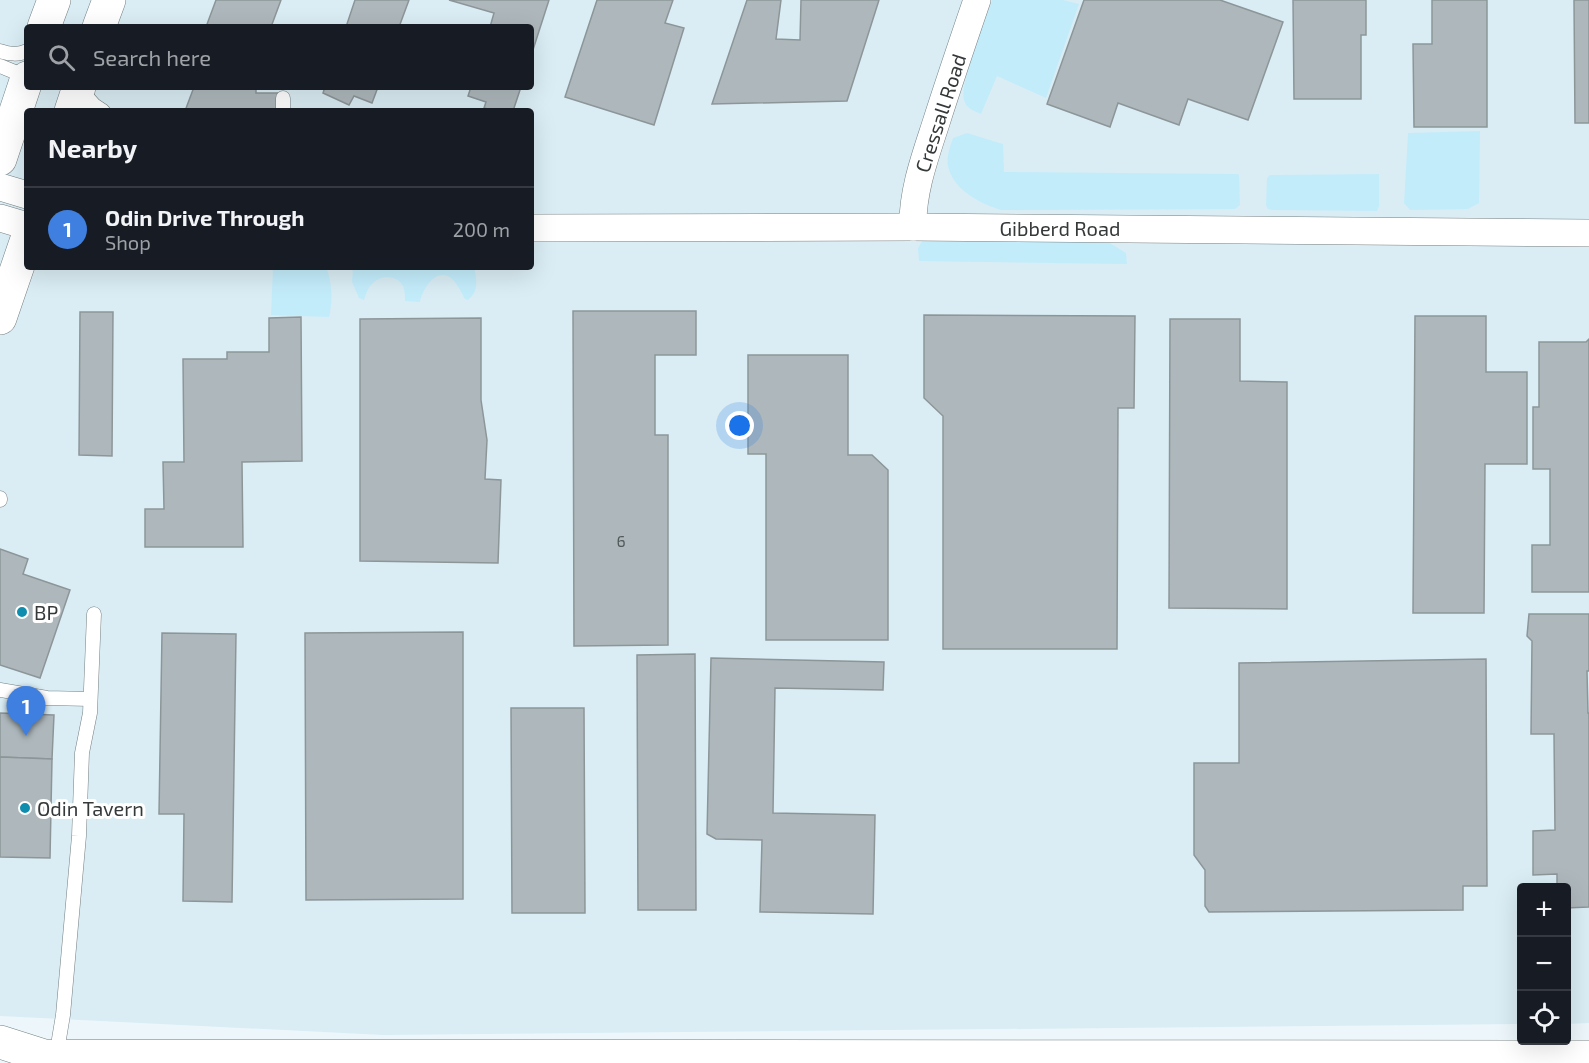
<!DOCTYPE html>
<html lang="en">
<head>
<meta charset="utf-8">
<style>
	:root { --surface:#171b24; --page:#242831; --text:#f1f3f6; --muted:#9ea1a6; --line:#363941; --accent:#7c3aed }
	body { margin:0; font-family:"Exo 2",sans-serif; background:var(--page); color:var(--text) }
	.controls { position:absolute; right:18px; bottom:18px; display:grid; overflow:hidden; border-radius:6px; box-shadow:0 6px 24px #0002 }
	.controls button { width:54px; height:54px; display:grid; place-items:center; padding:0; border:0; border-bottom:2px solid var(--line); background:var(--surface); color:var(--text); font:30px sans-serif }
	.you { position:absolute; left:740px; top:426px; width:21px; height:21px; margin:-15px; border:4px solid #fff; border-radius:50%; background:#1a73e8; box-shadow:0 0 0 9px #1a73e833 }
	.badge { display:grid; place-items:center; width:39px; height:39px; border-radius:50%; background:var(--accent); color:#fff; font-size:20px; font-weight:700 }
	.pin { position:absolute; translate:-50% -50px; filter:drop-shadow(0 2px 3px #0008) }
	.pin::after { content:''; position:absolute; top:32px; width:21px; height:18px; background:inherit; clip-path:polygon(0 0,100% 0,50% 100%) }
	.list { margin:0; padding:0; list-style:none }
	h2 { display:flex; justify-content:space-between; align-items:center; height:78px; margin:0; padding:0 24px; font-size:26px }
	h2 small { font-size:20px; font-weight:400; color:var(--muted) }
	.list li { display:grid; grid-template-columns:39px 1fr auto; gap:18px; align-items:center; box-sizing:border-box; height:84px; padding:0 24px; border-top:2px solid var(--line) }
	.list b { display:block; font-size:22px; white-space:nowrap }
	.list p { margin:0; font-size:20px; white-space:nowrap; color:var(--muted) }
	.list em { font-size:20px; font-style:normal; color:var(--muted) }
	.icon { flex:none; width:33px; height:33px; fill:none; stroke:currentColor; stroke-width:2; stroke-linecap:round; stroke-linejoin:round }
	.map { position:relative; flex:none; width:1589px; height:1063px; overflow:hidden }
	.search { position:absolute; background:var(--surface); box-shadow:0 6px 24px #0002; left:24px; top:24px; width:510px; height:66px; display:flex; align-items:center; gap:15px; box-sizing:border-box; padding:0 21px; border-radius:6px; color:var(--muted); font-size:22px }
	.panel { position:absolute; background:var(--surface); box-shadow:0 6px 24px #0002; left:24px; top:108px; width:510px; height:162px; border-radius:6px }
	.map>svg:first-child { display:block }
</style>
</head>
<body>
<div class="map">
<svg width="1589" height="1063" viewBox="0 0 1589 1063">
	<rect width="100%" height="100%" fill="#edf7fb"/>
	<path fill="#daedf4" fill-rule="evenodd" d="M0 0H1589V1023L1567 1024 1566 888H1522L1521 1024 383 1035 0 1016ZM27 27H531V87H27ZM27 111H531V267H27Z"/>
	<g fill="#c3ecfb">
		<path d="M992 0H1063L1079 4 1046 98 997 76 981 114C974 111 966 108 964 100 959 83 986 19 992 0Z"/>
		<path d="M1480 131 1479 203 1468 209 1410 210 1404 203 1408 133Z"/>
		<path d="M967 133 1003 144 1004 172 1238 174 1239 175 1240 205 1235 209 1001 210C981 204 953 190 948 166 946 157 950 147 953 138Z"/>
		<path d="M1379 174V206L1377 211 1272 210 1268 209 1266 205 1267 178 1270 175Z"/>
		<path d="M924 238 1105 240 1126 253 1127 264 919 261 918 248Z"/>
		<path d="M273 267H326C332 281 333 302 329 317L271 315Z"/>
		<path d="M353 267H474C477 280 479 291 468 300L465 299C461 292 456 280 448 276 434 270 422 290 420 302L405 301C405 296 405 291 403 286 397 275 381 275 373 283 368 287 366 294 364 300L359 298 352 282Z"/>
	</g>
	<g fill="#aeb8bc" stroke="#8c9699" stroke-width="1.5">
		<path d="M216 0H281L271 27H206Z"/>
		<path d="M355 0H409L399 27H346Z"/>
		<path d="M449 0H549L531 56V27H490L494 13Z"/>
		<path d="M597 0H673L665 23 684 28 654 125 565 97Z"/>
		<path d="M747 0H781L776 39 800 40 801 0H879L847 101 712 104Z"/>
		<path d="M1084 0H1220L1283 22 1248 120 1188 99 1179 125 1118 103 1110 127 1047 104Z"/>
		<path d="M1293 0H1366V35H1361V99H1294Z"/>
		<path d="M1432 0H1487V127H1414L1413 44H1432Z"/>
		<path d="M1574 0H1589V123H1575Z"/>
		<path d="M194 87H256V93H278V111H185Z"/>
		<path d="M325 87H378L372 103 354 96 349 105 323 93Z"/>
		<path d="M471 87H521L513 111H495L484 108 486 102 468 96Z"/>
		<path d="M573 311H696V355H655V435H668V645L574 646Z"/>
		<path d="M80 312H113L112 456 79 455Z"/>
		<path d="M924 315 1135 316 1134 408H1118L1117 649H943V416L924 398Z"/>
		<path d="M1415 316H1486V372H1527V464H1485L1484 613H1413Z"/>
		<path d="M301 317 302 461 242 462 243 547H145V509H164L163 462H184L183 359H227V352H269V318Z"/>
		<path d="M481 318V400L487 440 485 479 501 480 498 563 360 561V319Z"/>
		<path d="M1170 319H1240V381L1287 382V609L1169 608Z"/>
		<path d="M1589 339V592H1532V545H1550V469H1533V407H1539V342H1586Z"/>
		<path d="M748 355H848V455H872L888 470V640H766V454H748Z"/>
		<path d="M0 549 28 559 23 574 70 590 40 678 0 665Z"/>
		<path d="M1529 614H1589V671H1587L1588 713H1589V907L1566 908V888H1557V874L1533 875V831L1555 830 1554 734H1531L1532 641 1527 636Z"/>
		<path d="M463 632V899L306 900 305 633Z"/>
		<path d="M162 633 236 634 232 902 183 901 184 814H159Z"/>
		<path d="M695 654 696 910H638L637 655Z"/>
		<path d="M711 658 884 662 883 690 775 688 773 813 875 815 873 914 760 912 762 840 716 839 707 834Z"/>
		<path d="M1486 659 1487 886H1463V910L1209 912 1205 906V870L1194 855V763H1239V663Z"/>
		<path d="M511 708H584L585 913H512Z"/>
		<path d="M0 713 54 715 52 759 0 757Z"/>
		<path d="M0 757 52 759 50 858 0 857Z"/>
	</g>
	<g fill="none" stroke-linecap="round" stroke-linejoin="round">
		<g stroke="#768083" stroke-width="15">
			<g id="service">
				<path d="M0 51C8 54 19 55 27 51"/>
				<path d="M0 66 27 77"/>
				<path d="M80 89 94 105 103 111"/>
				<path d="M283 98V111"/>
				<path d="M0 498V500"/>
				<path d="M0 690 47 698 90 699"/>
				<path d="M59 1056V1039L63 1015 79 836 82 753 90 713 94 614"/>
			</g>
		</g>
		<g stroke="#768083" stroke-width="28">
			<g id="minor">
				<path d="M0 187 27 195"/>
				<path d="M0 218 27 226"/>
				<path d="M913 227C912 192 925 157 936 123 949 82 963 41 977 0"/>
				<path d="M531 228 913 227 1589 233"/>
			</g>
		</g>
		<g stroke="#768083" stroke-width="34">
			<path id="tertiary" d="M0 1042 44 1056 1589 1057"/>
		</g>
		<g stroke="#768083" stroke-width="34">
			<g id="primary">
				<path d="M44 27 54 0"/>
				<path d="M99 27 109 0"/>
				<path d="M71 111 79 87"/>
				<path d="M0 159 27 78"/>
				<path d="M0 318 27 239"/>
			</g>
		</g>
		<use href="#service" stroke="#fff" stroke-width="14"/>
		<use href="#minor" stroke="#fff" stroke-width="27"/>
		<use href="#tertiary" stroke="#fff" stroke-width="33"/>
		<use href="#primary" stroke="#fff" stroke-width="33"/>
	</g>
	<g fill="#0f8dae" stroke="#fff" stroke-width="2">
		<circle cx="22" cy="612" r="6"/>
		<circle cx="25" cy="808" r="6"/>
	</g>
	<g text-anchor="middle" dominant-baseline="central" stroke-width="6" stroke-linejoin="round" paint-order="stroke">
		<g font-size="16" fill="#53595a">
			<text x="621" y="540">6</text>
		</g>
		<g font-size="20" fill="#35393a" stroke="#fff">
			<text transform="translate(940 113) rotate(-72)">Cressall Road</text>
			<text x="1060" y="228">Gibberd Road</text>
		</g>
		<g font-size="20" fill="#35393a" stroke="#fff" text-anchor="start">
			<text x="34" y="612">BP</text>
			<text x="37" y="808">Odin Tavern</text>
		</g>
	</g>
</svg>
<div class="controls">
<button>+</button>
<button>−</button>
<button><svg class="icon" aria-label="locate" viewBox="0 0 24 24"><circle cx="12" cy="12" r="6"/><path d="M12 2v4M12 18v4M2 12h4M18 12h4"/></svg></button>
</div>
<div class="you"></div>
<div class="pin badge" style="left:26px;top:736px;background:#3f7fe0">1</div>
<div class="search"><svg class="icon" aria-label="search" viewBox="0 0 24 24"><circle cx="10" cy="10" r="6"/><path d="M15 15l6 6"/></svg>Search here</div>
<section class="panel">
<h2>Nearby<small></small></h2>
<ul class="list">
<li><span class="badge" style="background:#3f7fe0">1</span><div><b>Odin Drive Through</b><p>Shop</p></div><em>200 m</em></li>
</ul>
</section>
</div>
</body>
</html>
